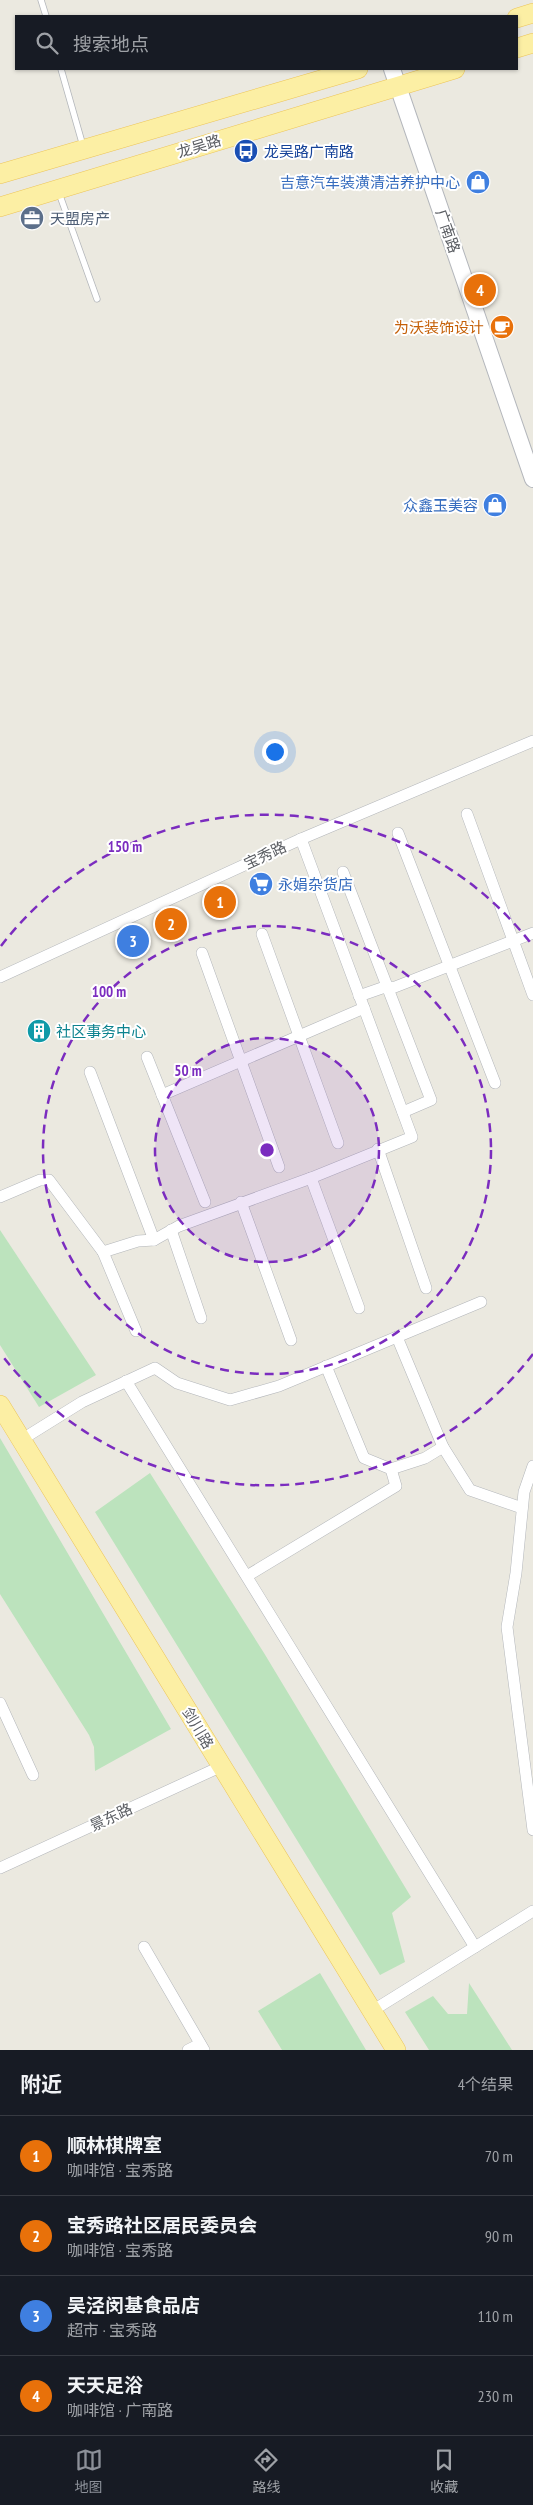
<!DOCTYPE html>
<html lang="zh">
<head>
<meta charset="utf-8">
<style>
	:root { --surface:#171b24; --page:#242831; --text:#f1f3f6; --muted:#9ea1a6; --line:#363941; --accent:#8c9099 }
	body { margin:0; font-family:"PT Sans Narrow","Noto Sans SC",sans-serif; background:var(--page); color:var(--text) }
	.you { position:absolute; left:274px; top:751px; width:18px; height:18px; margin:-12px; border:4px solid #fff; border-radius:50%; background:#1a73e8; box-shadow:0 0 0 8px #1a73e833 }
	.badge { display:grid; place-items:center; width:32px; height:32px; border-radius:50%; background:var(--accent); color:#fff; font-size:16px; font-weight:700 }
	.pin { position:absolute; translate:-50% -50%; border:2px solid #fff; box-shadow:0 1px 5px #0006 }
	.list { margin:0; padding:0; list-style:none }
	h2 { display:flex; justify-content:space-between; align-items:center; height:65px; margin:0; padding:0 20px; font-size:21px }
	h2 small { font-size:16px; font-weight:400; color:var(--muted) }
	.list li { display:grid; grid-template-columns:32px 1fr auto; gap:15px; align-items:center; box-sizing:border-box; height:80px; padding:0 20px; border-top:1px solid var(--line) }
	.list b { display:block; font-size:19px; white-space:nowrap }
	.list p { margin:0; font-size:16px; white-space:nowrap; color:var(--muted) }
	.list em { font-size:16px; font-style:normal; color:var(--muted) }
	.icon { flex:none; width:28px; height:28px; fill:none; stroke:currentColor; stroke-width:2; stroke-linecap:round; stroke-linejoin:round }
	.map { position:relative; flex:none; width:533px; height:2050px; overflow:hidden }
	.search { position:absolute; background:var(--surface); box-shadow:0 1px 4px #0004; left:15px; right:15px; top:15px; height:55px; display:flex; align-items:center; gap:12px; box-sizing:border-box; padding:0 18px; border-radius:0px; color:var(--muted); font-size:19px }
	.sheet { height:385px; background:var(--surface) }
	nav { display:flex; justify-content:space-around; align-items:center; box-sizing:border-box; height:70px; border-top:1px solid var(--line); background:var(--surface); font-size:14px; color:var(--muted) }
	nav a { display:grid; justify-items:center; gap:2px }
	nav .on { color:var(--accent) }
	.map>svg:first-child { display:block }
</style>
</head>
<body>
<div class="map">
<svg width="533" height="2050" viewBox="0 0 533 2050">
	<rect width="100%" height="100%" fill="#ebe9e0"/>
	<g fill="#bce3bd">
		<path d="M0 1230 96 1375 39 1407 0 1345Z"/>
		<path d="M0 1438 171 1729 95 1771 94 1747 89 1735 0 1594Z"/>
		<path d="M150 1473 264 1653 411 1897 392 1913 405 1962 380 1975 95 1512Z"/>
		<path d="M320 1973 366 2050H282L258 2011Z"/>
		<path d="M469 1983 512 2050H429L405 2012 433 1996 448 2014H467Z"/>
	</g>
	<g fill="none" stroke-linecap="round" stroke-linejoin="round">
		<g stroke="#b3b6ba" stroke-width="7">
			<g id="lane">
				<path d="M41 0 46 16"/>
				<path d="M61 69 83 146"/>
				<path d="M59 193 97 299"/>
			</g>
		</g>
		<g stroke="#b3b6ba" stroke-width="12">
			<g id="street">
				<path d="M467 814 533 995"/>
				<path d="M398 833 495 1083"/>
				<path d="M343 872 431 1100 403 1112"/>
				<path d="M262 934 338 1143"/>
				<path d="M202 953 279 1167"/>
				<path d="M0 977 301 839 533 741"/>
				<path d="M359 996 382 988 395 987 533 933"/>
				<path d="M147 1057 205 1202"/>
				<path d="M90 1072 154 1240"/>
				<path d="M162 1095 364 1008"/>
				<path d="M378 1149 426 1288"/>
				<path d="M311 1178 359 1308"/>
				<path d="M0 1197 40 1180H49L103 1252 138 1241 154 1240 179 1226 311 1178 412 1137 301 839"/>
				<path d="M241 1202 291 1340"/>
				<path d="M171 1230 201 1318"/>
				<path d="M103 1252 136 1331"/>
				<path d="M397 1337 443 1447"/>
				<path d="M326 1366 364 1458 391 1469 425 1458 443 1447 470 1490 522 1508"/>
				<path d="M126 1381 475 1947"/>
				<path d="M21 1440 82 1402 155 1368 177 1383 230 1400 279 1386 481 1302"/>
				<path d="M533 1466 524 1492 516 1573 507 1627 533 1830"/>
				<path d="M247 1576 396 1486 391 1469"/>
				<path d="M0 1703 33 1775"/>
				<path d="M0 1868 222 1766"/>
				<path d="M144 1947 204 2050"/>
				<path d="M372 2011 533 1911"/>
				<path d="M188 2050 200 2044"/>
			</g>
		</g>
		<g stroke="#b4b7bc" stroke-width="18">
			<path id="secondary" d="M392 69 533 479"/>
		</g>
		<g stroke="#ecc458" stroke-width="20">
			<g id="primary">
				<path d="M517 18 533 13"/>
				<path d="M517 48 533 43"/>
				<path d="M0 174 358 69"/>
				<path d="M0 207 455 69"/>
				<path d="M0 1405 396 2050"/>
			</g>
		</g>
		<use href="#lane" stroke="#fff" stroke-width="5.5"/>
		<use href="#street" stroke="#fff" stroke-width="11"/>
		<use href="#secondary" stroke="#fff" stroke-width="16"/>
		<use href="#primary" stroke="#fcefa4" stroke-width="19"/>
	</g>
	<circle cx="267" cy="1150" r="112" fill="#7b2cbf" fill-opacity=".12"/>
	<g fill="none" stroke="#7b2cbf" stroke-width="2.5" stroke-dasharray="9 6">
		<circle cx="267" cy="1150" r="112"/>
		<circle cx="267" cy="1150" r="224"/>
		<path d="M533 1354A335 335 0 0 1 1 1354M1 946A335 335 0 0 1 533 946"/>
	</g>
	<defs>
		<g id="bus-disc" transform="scale(1.25)"><circle r="9.5" fill="#1a4fb4" stroke="#fff"/><path d="M-5-6H5V4H4V6H2V4H-2V6H-4V4H-5ZM-3.5-4V0h7V-4ZM-3.5 1.2v1.5H-2V1.2ZM2 1.2v1.5H3.5V1.2Z" fill="#fff"/></g>
		<g id="shop-disc" transform="scale(1.25)"><circle r="9.5" fill="#3f7fe0" stroke="#fff"/><path d="M-5-2.5h2.3a2.7 3.5 0 0 1 5.4 0H5L5.5 6h-11ZM-1.5-2.5h3a1.5 2.3 0 0 0-3 0Z" fill="#fff"/></g>
		<g id="office-disc" transform="scale(1.25)"><circle r="9.5" fill="#5c6f8a" stroke="#fff"/><path d="M-6-3h4V-5.5h4V-3h4V5H-6ZM-1-4.5V-3h2v-1.5ZM-6 0V1H6V0Z" fill="#fff"/></g>
		<g id="cafe-disc" transform="scale(1.25)"><circle r="9.5" fill="#e8710a" stroke="#fff"/><path d="M-5.5-4.5H6V0H3Q3 3.5 0 3.5H-2.5Q-5.5 3.5-5.5 0ZM3-3.2v2h1.7v-2ZM-6 4.5H4V6H-6Z" fill="#fff"/></g>
		<g id="supermarket-disc" transform="scale(1.25)"><circle r="9.5" fill="#3f7fe0" stroke="#fff"/><path d="M-6-5.5h2.5l.6 2H6L4.5 2H-2.5L-4.4-4H-6ZM-1.5 3.2a1.3 1.3 0 1 0 .1 0ZM3 3.2a1.3 1.3 0 1 0 .1 0Z" fill="#fff"/></g>
		<g id="building-disc" transform="scale(1.25)"><circle r="9.5" fill="#0f9aa8" stroke="#fff"/><path d="M-4-6H4V6H1V3H-1V6H-4ZM-2.5-4.3h1.7v1.8h-1.7ZM.8-4.3h1.7v1.8H.8ZM-2.5-1h1.7V.8h-1.7ZM.8-1h1.7V.8H.8Z" fill="#fff"/></g>
	</defs>
	<g fill-rule="evenodd">
		<use href="#bus-disc" x="246" y="151"/>
		<use href="#shop-disc" x="478" y="182"/>
		<use href="#office-disc" x="32" y="218"/>
		<use href="#cafe-disc" x="502" y="327"/>
		<use href="#shop-disc" x="495" y="505"/>
		<use href="#supermarket-disc" x="261" y="884"/>
		<use href="#building-disc" x="39" y="1031"/>
	</g>
	<g text-anchor="middle" dominant-baseline="central" stroke-width="4" stroke-linejoin="round" paint-order="stroke">
		<g font-size="15" fill="#595c61" stroke="#fff">
			<text transform="translate(199 146) rotate(-17)">龙吴路</text>
			<text transform="translate(448 231) rotate(71)">广南路</text>
			<text transform="translate(265 855) rotate(-25)">宝秀路</text>
			<text transform="translate(198 1728) rotate(59)">剑川路</text>
			<text transform="translate(111 1817) rotate(-25)">景东路</text>
		</g>
		<g font-size="15" fill="#164399" stroke="#fff" text-anchor="start">
			<text x="264" y="151">龙吴路广南路</text>
		</g>
		<g font-size="15" fill="#366cbe" stroke="#fff" text-anchor="end">
			<text x="460" y="182">吉意汽车装潢清洁养护中心</text>
			<text x="478" y="505">众鑫玉美容</text>
			<text x="278" y="884" text-anchor="start">永娟杂货店</text>
		</g>
		<g font-size="15" fill="#4e5e75" stroke="#fff" text-anchor="start">
			<text x="50" y="218">天盟房产</text>
		</g>
		<g font-size="15" fill="#c56008" stroke="#fff" text-anchor="end">
			<text x="484" y="327">为沃装饰设计</text>
		</g>
		<g font-size="15" fill="#0d838f" stroke="#fff" text-anchor="start">
			<text x="56" y="1031">社区事务中心</text>
		</g>
	</g>
	<circle cx="267" cy="1150" r="8" fill="#7b2cbf" stroke="#fff" stroke-width="2.5"/>
	<g font-size="15" text-anchor="middle" font-weight="bold" fill="#7b2cbf" stroke="#fff" stroke-width="4" stroke-linejoin="round" paint-order="stroke">
		<text x="125" y="852">150 m</text>
		<text x="109" y="997">100 m</text>
		<text x="188" y="1076">50 m</text>
	</g>
</svg>
<div class="you"></div>
<div class="pin badge" style="left:220px;top:902px;background:#e8710a">1</div>
<div class="pin badge" style="left:171px;top:924px;background:#e8710a">2</div>
<div class="pin badge" style="left:133px;top:941px;background:#3f7fe0">3</div>
<div class="pin badge" style="left:480px;top:290px;background:#e8710a">4</div>
<div class="search"><svg class="icon" aria-label="search" viewBox="0 0 24 24"><circle cx="10" cy="10" r="6"/><path d="M15 15l6 6"/></svg>搜索地点</div>
</div>
<section class="sheet">
<h2>附近<small>4个结果</small></h2>
<ul class="list">
<li><span class="badge" style="background:#e8710a">1</span><div><b>顺林棋牌室</b><p>咖啡馆 · 宝秀路</p></div><em>70 m</em></li>
<li><span class="badge" style="background:#e8710a">2</span><div><b>宝秀路社区居民委员会</b><p>咖啡馆 · 宝秀路</p></div><em>90 m</em></li>
<li><span class="badge" style="background:#3f7fe0">3</span><div><b>吴泾闵基食品店</b><p>超市 · 宝秀路</p></div><em>110 m</em></li>
<li><span class="badge" style="background:#e8710a">4</span><div><b>天天足浴</b><p>咖啡馆 · 广南路</p></div><em>230 m</em></li>
</ul>
</section>
<nav>
<a class="on"><svg class="icon" aria-label="map" viewBox="0 0 24 24"><path d="M3 6l6-2 6 2 6-2v14l-6 2-6-2-6 2zM9 4v14M15 6v14"/></svg>地图</a>
<a><svg class="icon" aria-label="directions" viewBox="0 0 24 24"><path d="M12 3l9 9-9 9-9-9zM9 14v-3h6M13 9l2 2-2 2"/></svg>路线</a>
<a><svg class="icon" aria-label="saved" viewBox="0 0 24 24"><path d="M7 4h10v16l-5-4-5 4z"/></svg>收藏</a>
</nav>
</body>
</html>
